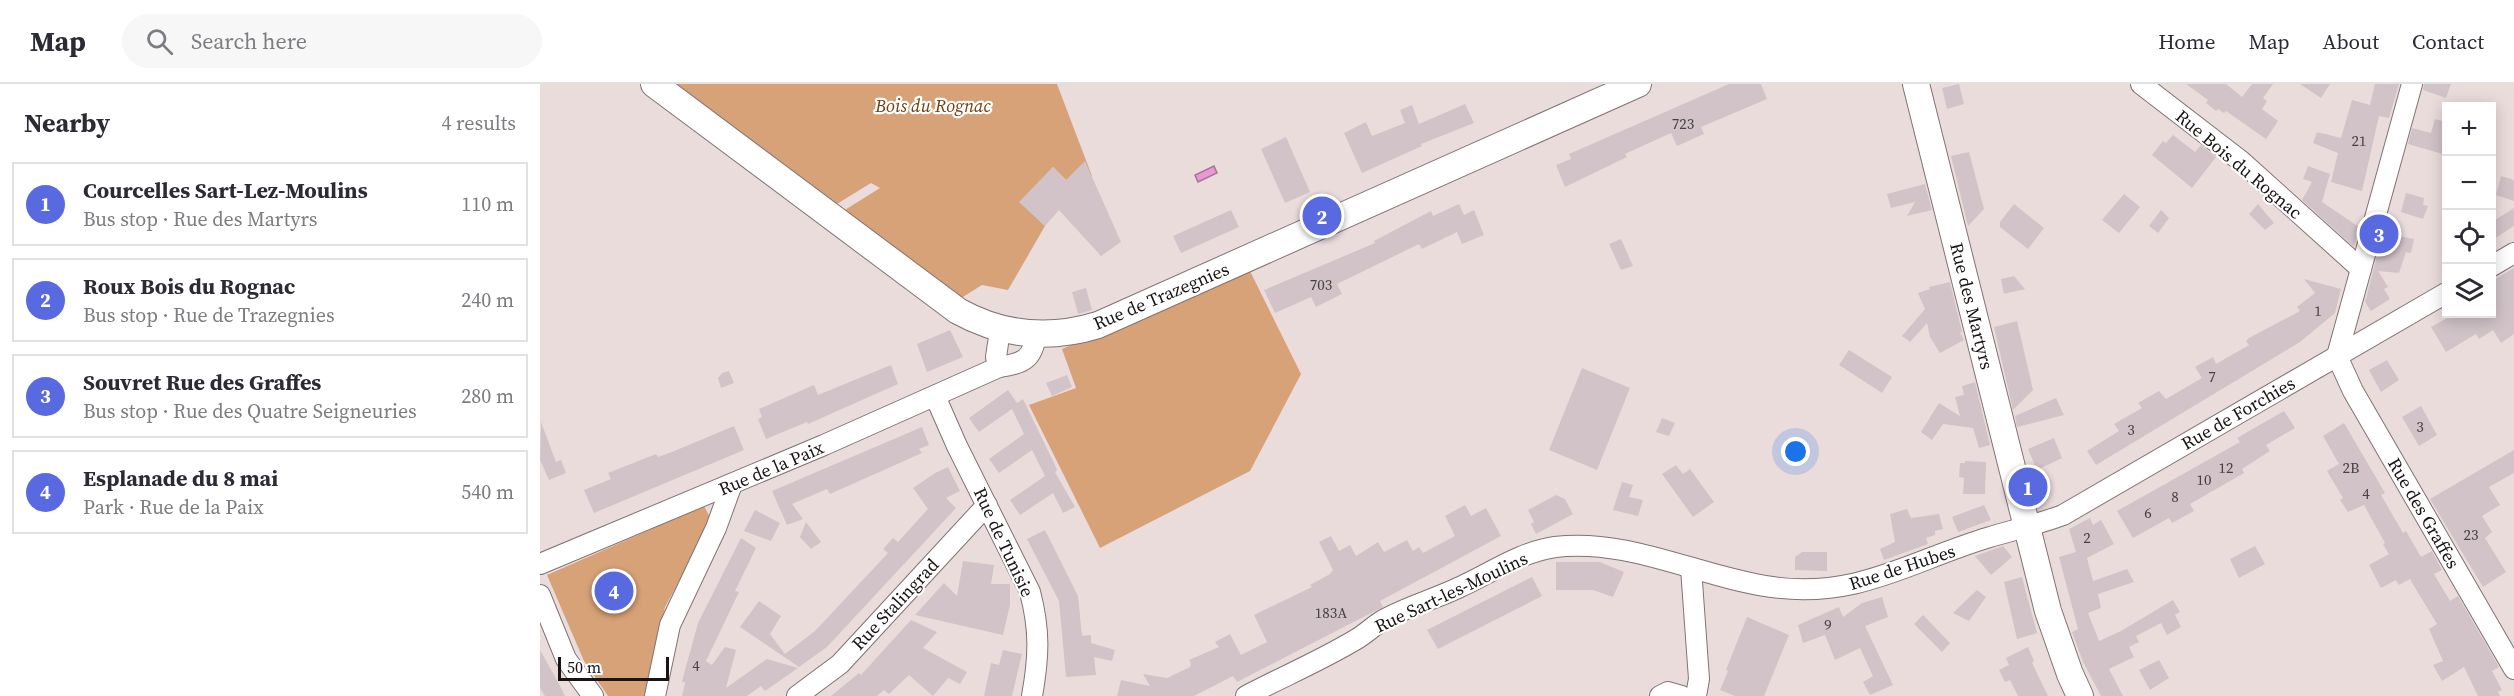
<!DOCTYPE html>
<html lang="en">
<head>
<meta charset="utf-8">
<style>
	:root { --surface:#fff; --page:#f7f7f7; --text:#2b2b33; --muted:#7c7c81; --line:#e1e1e2; --accent:#596ae1 }
	body { margin:0; font-family:"Source Serif 4",serif; background:var(--page); color:var(--text) }
	.controls { position:absolute; right:18px; top:18px; display:grid; overflow:hidden; border-radius:0px; box-shadow:0 3px 15px #0003 }
	.controls button { width:54px; height:54px; display:grid; place-items:center; padding:0; border:0; border-bottom:2px solid var(--line); background:var(--surface); color:var(--text); font:30px sans-serif }
	.scale { position:absolute; left:18px; bottom:15px; width:111px; box-sizing:border-box; padding-left:6px; border:3px solid #191414; border-top:0; font-size:16px; line-height:21px; white-space:nowrap; color:#191414; -webkit-text-stroke:4px #fff; paint-order:stroke }
	.you { position:absolute; left:1256px; top:368px; width:21px; height:21px; margin:-15px; border:4px solid #fff; border-radius:50%; background:#1a73e8; box-shadow:0 0 0 9px #1a73e833 }
	.badge { display:grid; place-items:center; width:39px; height:39px; border-radius:50%; background:var(--accent); color:#fff; font-size:20px; font-weight:700 }
	.pin { position:absolute; translate:-50% -50%; border:3px solid #fff; box-shadow:0 2px 6px #0006 }
	.list { margin:0; padding:0; list-style:none }
	h2 { display:flex; justify-content:space-between; align-items:center; height:78px; margin:0; padding:0 24px; font-size:26px }
	h2 small { font-size:20px; font-weight:400; color:var(--muted) }
	.list li { display:grid; grid-template-columns:39px 1fr auto; gap:18px; align-items:center; box-sizing:border-box; height:84px; margin:0 12px 12px; padding:0 12px; border:2px solid var(--line); border-radius:0px }
	.list b { display:block; font-size:22px; white-space:nowrap }
	.list p { margin:0; font-size:20px; white-space:nowrap; color:var(--muted) }
	.list em { font-size:20px; font-style:normal; color:var(--muted) }
	.icon { flex:none; width:33px; height:33px; fill:none; stroke:currentColor; stroke-width:2; stroke-linecap:round; stroke-linejoin:round }
	.map { position:relative; flex:none; width:1974px; height:612px; overflow:hidden }
	header { display:flex; align-items:center; gap:36px; box-sizing:border-box; height:84px; padding:0 30px; background:var(--surface); border-bottom:2px solid var(--line) }
	header strong { font-size:28px }
	nav { display:flex; gap:33px; margin-inline-start:auto; font-size:21px }
	.search { width:420px; height:54px; background:var(--page); display:flex; align-items:center; gap:15px; box-sizing:border-box; padding:0 21px; border-radius:33px; color:var(--muted); font-size:22px }
	main { display:flex }
	aside { flex:1; background:var(--surface) }
	.map>svg:first-child { display:block }
</style>
</head>
<body>
<header>
<strong>Map</strong>
<div class="search"><svg class="icon" aria-label="search" viewBox="0 0 24 24"><circle cx="10" cy="10" r="6"/><path d="M15 15l6 6"/></svg>Search here</div>
<nav><a>Home</a><a>Map</a><a>About</a><a>Contact</a></nav>
</header>
<main>
<aside>
<h2>Nearby<small>4 results</small></h2>
<ul class="list">
<li><span class="badge">1</span><div><b>Courcelles Sart-Lez-Moulins</b><p>Bus stop · Rue des Martyrs</p></div><em>110 m</em></li>
<li><span class="badge">2</span><div><b>Roux Bois du Rognac</b><p>Bus stop · Rue de Trazegnies</p></div><em>240 m</em></li>
<li><span class="badge">3</span><div><b>Souvret Rue des Graffes</b><p>Bus stop · Rue des Quatre Seigneuries</p></div><em>280 m</em></li>
<li><span class="badge">4</span><div><b>Esplanade du 8 mai</b><p>Park · Rue de la Paix</p></div><em>540 m</em></li>
</ul>
</aside>
<div class="map">
<svg width="1974" height="612" viewBox="0 0 1974 612">
	<rect width="100%" height="100%" fill="#ebdcdc"/>
	<g fill="#d8a278">
		<path d="M131 0H517L552 92 537 107 513 83 480 118 505 142 468 206 442 201 418 216 300 129 340 104 331 99 292 123Z"/>
		<path d="M708 183 761 290 710 387 560 464 489 321 536 304 522 265Z"/>
		<path d="M164 422 172 437 125 523 107 612H68L44 577 7 491Z"/>
	</g>
	<path fill="#e898d5" stroke="#aa709b" stroke-width="1.5" d="M674 82 677 89 658 98 655 91Z"/>
	<g fill="#d1c3c7">
		<path d="M1189 0H1221L1227 15 1161 43 1164 50 1137 62 1131 49 1085 70 1087 73 1025 103 1016 81 1031 75 1029 70Z"/>
		<path d="M1419 0 1424 20 1407 25 1402 4Z"/>
		<path d="M1646 0H1686L1702 13 1712 0H1733L1723 14 1727 17 1722 25 1738 37 1726 55 1686 27 1684 29 1678 25 1676 27 1666 19 1668 16Z"/>
		<path d="M1760 0H1790L1781 14Z"/>
		<path d="M1835 0H1859L1849 34 1839 32 1822 107 1791 98 1798 69 1773 59 1777 48 1801 54 1812 16 1830 21Z"/>
		<path d="M1884 0H1911L1906 14 1883 6Z"/>
		<path d="M925 20 934 39 881 60 882 62 822 89 804 49 826 38 832 52 865 39 860 26 872 21 879 40Z"/>
		<path d="M1895 35 1906 38V71L1868 60 1872 44 1891 49Z"/>
		<path d="M1633 51 1655 68 1661 61 1676 73 1652 104 1612 71 1623 57 1626 59Z"/>
		<path d="M746 53 770 108 745 119 721 65Z"/>
		<path d="M1429 68 1444 125 1428 142 1411 72Z"/>
		<path d="M545 77 581 158 561 172 519 126 505 142 479 118 513 83 526 96Z"/>
		<path d="M1768 82 1790 90 1782 118 1819 143 1814 163 1762 116 1772 98 1763 95Z"/>
		<path d="M1961 92 1974 96V117L1956 111Z"/>
		<path d="M1385 100 1392 126 1367 132 1375 118 1351 124 1347 110Z"/>
		<path d="M1866 109 1884 114 1883 121 1888 122 1883 135 1861 128Z"/>
		<path d="M1584 110 1600 123 1579 149 1562 136Z"/>
		<path d="M919 120 924 131 934 126 944 151 922 160 917 148 882 165 879 160 797 200 802 210 776 223 771 213 735 229 724 206 835 159 834 157 891 127 893 132Z"/>
		<path d="M1474 120 1504 144 1488 165 1460 143V138Z"/>
		<path d="M1718 120 1734 139 1725 146 1709 130Z"/>
		<path d="M1974 124V142L1952 156V138Z"/>
		<path d="M691 126 699 143 641 169 633 152Z"/>
		<path d="M1621 126 1629 134 1618 149 1609 142Z"/>
		<path d="M1843 149 1874 155 1871 169 1866 168 1859 189 1838 187 1848 203 1844 205 1850 215 1831 227 1825 218Z"/>
		<path d="M1081 155 1093 182 1081 186 1069 160Z"/>
		<path d="M1974 184V250L1961 259 1953 246 1939 255 1936 250 1906 268 1891 243 1914 230H1952V197Z"/>
		<path d="M1474 192 1485 205 1464 210 1461 195Z"/>
		<path d="M1764 195 1801 205 1795 229 1760 258 1556 381 1547 367 1579 347 1574 340 1602 324 1598 319 1619 307 1626 315 1662 294 1655 283 1673 273 1676 280 1709 261 1706 257 1709 254 1760 227 1757 223 1775 209Z"/>
		<path d="M1410 198 1422 248 1420 249 1424 256 1400 269 1390 253 1387 239 1370 258 1362 252 1385 225 1378 209 1390 205 1389 203Z"/>
		<path d="M546 204 552 226 538 230 532 208Z"/>
		<path d="M1477 237 1493 306 1473 326 1454 243Z"/>
		<path d="M410 246 423 273 387 288 377 260Z"/>
		<path d="M1309 266 1352 293 1342 309 1299 281Z"/>
		<path d="M1847 276 1859 296 1841 308 1829 286Z"/>
		<path d="M351 281 358 300 268 340 267 338 226 355 218 335 222 333 219 325 274 301 278 311Z"/>
		<path d="M1042 284 1090 304 1057 386 1009 366Z"/>
		<path d="M189 287 194 299 181 304 178 294 182 289Z"/>
		<path d="M527 291 532 303 512 312 506 299Z"/>
		<path d="M1435 298 1450 361 1439 364 1433 344 1403 340 1392 356 1381 348 1399 319 1420 332 1415 313 1424 311 1422 302Z"/>
		<path d="M468 306 477 319 483 315 514 379 517 386 515 388 535 423 523 429 513 409 480 431 470 416 505 392 492 366 459 389 449 375 484 350 472 325 439 348 429 334Z"/>
		<path d="M1516 314 1524 331 1477 343 1475 332Z"/>
		<path d="M1881 322 1897 351 1879 362 1862 333Z"/>
		<path d="M1744 327 1755 344 1726 361 1730 367 1702 385 1704 389 1650 420 1654 427 1632 439 1629 434 1593 454 1577 427 1700 358 1697 354Z"/>
		<path d="M1122 334 1135 339 1129 352 1116 348Z"/>
		<path d="M1 338 16 378 21 376 26 389 9 396 0 376Z"/>
		<path d="M1804 339 1845 409 1841 411 1863 449 1866 447 1881 473 1892 467 1902 486 1894 490 1910 517 1918 512 1959 583 1952 587 1962 606 1958 608 1960 612H1938L1924 583 1902 597 1893 581 1903 577 1889 545 1897 540 1874 502 1870 495 1859 501 1856 496 1841 504 1829 481 1849 470 1843 460 1845 459 1824 421 1808 428 1800 416 1803 414 1787 387 1799 380 1783 352Z"/>
		<path d="M194 342 204 366 54 429 44 406 71 395 68 389 116 370 118 373 132 368Z"/>
		<path d="M382 343 389 361 379 365 382 369 290 410 287 405 252 420 263 435 247 441 232 407Z"/>
		<path d="M1514 354 1522 374 1497 386 1488 365Z"/>
		<path d="M1974 366V389L1949 403 1960 421 1942 432 1952 448 1945 454 1966 488 1943 503 1890 415Z"/>
		<path d="M1425 377 1446 378 1445 410H1423L1424 394 1419 393 1420 379H1425Z"/>
		<path d="M1136 381 1143 390 1150 385 1174 418 1153 433 1122 390Z"/>
		<path d="M408 383 420 407 406 414 416 424 287 563 259 583 200 543 219 517 241 532 230 550 245 570 275 547 348 469 343 465 353 454 358 458 388 425 373 404 395 389Z"/>
		<path d="M1082 398 1093 401 1089 413 1103 416 1098 432 1073 426Z"/>
		<path d="M1016 411 1025 415 1033 430 996 450 991 440 994 438 988 426Z"/>
		<path d="M925 421 931 432 946 424 961 452 840 517 843 523 833 528 697 598 693 592 654 612H577L581 596 610 602 603 590 627 594 650 583 651 580 649 576 679 563 675 558 690 550 701 571 727 558 714 531 772 503 770 501 790 490 793 486 779 458 791 452 799 467 810 461 816 472 838 458 844 468 867 456 873 467 879 463 883 469 915 452 905 432Z"/>
		<path d="M1444 421 1451 436 1418 448 1412 433Z"/>
		<path d="M1367 425 1371 434 1399 430 1403 445 1395 447V451L1386 454 1388 460 1344 476 1340 465 1355 458 1350 430Z"/>
		<path d="M215 426 240 439 231 457 204 447Z"/>
		<path d="M1550 434 1553 441 1561 436 1574 460 1547 474 1553 497 1587 485 1594 498 1558 510 1561 524 1548 529 1559 557 1581 547 1633 516 1640 528 1635 531 1641 543 1627 551 1621 539 1596 552 1599 558 1589 563 1594 573 1569 585 1583 612H1561L1543 578 1532 548 1538 545 1519 473 1536 468 1529 445Z"/>
		<path d="M266 438 281 458 271 465 260 453Z"/>
		<path d="M505 446 538 512 542 552 551 551V559L575 566 572 577 554 573 556 591 526 593 519 517 487 455Z"/>
		<path d="M201 454 216 464 195 507 199 508 166 577 172 581 185 563 196 566 186 604 227 575 258 584 225 607 221 602 207 612H142L145 599 142 597 158 539Z"/>
		<path d="M1463 462 1472 473 1451 491 1435 472Z"/>
		<path d="M1715 462 1725 480 1699 494 1690 475Z"/>
		<path d="M1262 468H1287V487L1255 486V473Z"/>
		<path d="M423 477 454 481 451 500H470V521L463 551 375 531 404 499 417 512Z"/>
		<path d="M1016 478H1060L1084 488 1073 513 1053 506H1016Z"/>
		<path d="M992 493 1002 512 898 565 887 546Z"/>
		<path d="M1482 493 1497 549 1477 555 1464 498Z"/>
		<path d="M1437 506 1446 513 1429 537 1413 529Z"/>
		<path d="M1342 513 1348 533 1325 542 1353 601 1330 611 1323 598 1333 592 1320 564 1295 576 1285 551 1263 559 1258 541 1299 523 1303 533 1322 519Z"/>
		<path d="M1383 531 1410 559 1402 568 1374 540Z"/>
		<path d="M1207 533 1249 551 1224 612H1195L1180 606 1188 587 1186 586Z"/>
		<path d="M371 536 397 548 383 564 427 588 420 600 408 594 393 612 369 591 349 610 344 606 337 612H291L319 589 321 591Z"/>
		<path d="M1488 563 1494 577 1492 579 1508 612H1478L1470 596 1465 598 1459 586 1469 581 1466 574Z"/>
		<path d="M0 566 19 600 25 612H5L0 604Z"/>
		<path d="M463 566 482 570 472 612H444L451 579 459 581Z"/>
		<path d="M1619 576 1629 594 1610 606 1599 586Z"/>
	</g>
	<g fill="none" stroke-linecap="round" stroke-linejoin="round">
		<g stroke="#807373" stroke-width="22">
			<g id="minor">
				<path d="M1601 0 1701 77 1821 185"/>
				<path d="M1952 182 1974 169"/>
				<path d="M460 246 456 273 459 283C483 279 493 276 496 250"/>
				<path d="M1797 272 1813 307 1974 585"/>
				<path d="M1797 272 1872 0"/>
				<path d="M395 312 417 362 490 508C500 546 499 573 492 612"/>
				<path d="M0 480 284 361 459 283"/>
				<path d="M1151 484 1159 595 1156 612"/>
				<path d="M0 511 26 575 53 612"/>
				<path d="M115 612 130 541 176 444 192 400"/>
				<path d="M257 612 300 580 447 421"/>
				<path d="M706 612C742 593 780 577 815 556 826 550 834 541 845 535 869 522 895 515 920 503 951 489 980 468 1015 463 1090 454 1159 493 1232 503 1319 515 1372 476 1450 453 1474 446 1499 440 1523 431L1906 209"/>
				<path d="M1120 612 1128 608 1142 612"/>
			</g>
		</g>
		<g stroke="#807373" stroke-width="28">
			<g id="major">
				<path d="M114 0 418 227C463 252 509 256 558 241L1098 0"/>
				<path d="M1376 0 1508 527 1530 590 1540 612"/>
			</g>
		</g>
		<use href="#minor" stroke="#fff" stroke-width="20"/>
		<use href="#major" stroke="#fff" stroke-width="26"/>
	</g>
	<g text-anchor="middle" dominant-baseline="central" stroke-width="4.5" stroke-linejoin="round" paint-order="stroke">
		<g font-size="15" fill="#474041">
			<text x="1143" y="39">723</text>
			<text x="1819" y="56">21</text>
			<text x="781" y="200">703</text>
			<text x="1778" y="226">1</text>
			<text x="1672" y="292">7</text>
			<text x="1880" y="342">3</text>
			<text x="1591" y="345">3</text>
			<text x="1686" y="383">12</text>
			<text x="1811" y="383">2B</text>
			<text x="1664" y="395">10</text>
			<text x="1826" y="409">4</text>
			<text x="1635" y="412">8</text>
			<text x="1608" y="428">6</text>
			<text x="1931" y="450">23</text>
			<text x="1547" y="453">2</text>
			<text x="791" y="528">183A</text>
			<text x="1288" y="540">9</text>
			<text x="156" y="581">4</text>
		</g>
		<g font-size="18" font-style="italic" fill="#72400e" stroke="#fff">
			<text x="393" y="21">Bois du Rognac</text>
		</g>
		<g font-size="18" fill="#191414" stroke="#fff">
			<text transform="translate(1699 80) rotate(40)">Rue Bois du Rognac</text>
			<text transform="translate(621 212) rotate(-23)">Rue de Trazegnies</text>
			<text transform="translate(1432 222) rotate(76)">Rue des Martyrs</text>
			<text transform="translate(1698 329) rotate(-30)">Rue de Forchies</text>
			<text transform="translate(231 384) rotate(-23)">Rue de la Paix</text>
			<text transform="translate(1884 429) rotate(60)">Rue des Graffes</text>
			<text transform="translate(464 458) rotate(65)">Rue de Tunisie</text>
			<text transform="translate(1362 483) rotate(-18)">Rue de Hubes</text>
			<text transform="translate(911 508) rotate(-25)">Rue Sart-les-Moulins</text>
			<text transform="translate(355 520) rotate(-47)">Rue Stalingrad</text>
		</g>
	</g>
</svg>
<div class="controls">
<button>+</button>
<button>−</button>
<button><svg class="icon" aria-label="locate" viewBox="0 0 24 24"><circle cx="12" cy="12" r="6"/><path d="M12 2v4M12 18v4M2 12h4M18 12h4"/></svg></button>
<button><svg class="icon" aria-label="layers" viewBox="0 0 24 24"><path d="M12 4l9 5-9 5-9-5zM3 14l9 5 9-5"/></svg></button>
</div>
<div class="scale">50 m</div>
<div class="you"></div>
<div class="pin badge" style="left:1488px;top:403px">1</div>
<div class="pin badge" style="left:782px;top:132px">2</div>
<div class="pin badge" style="left:1839px;top:150px">3</div>
<div class="pin badge" style="left:74px;top:507px">4</div>
</div>
</main>
</body>
</html>
